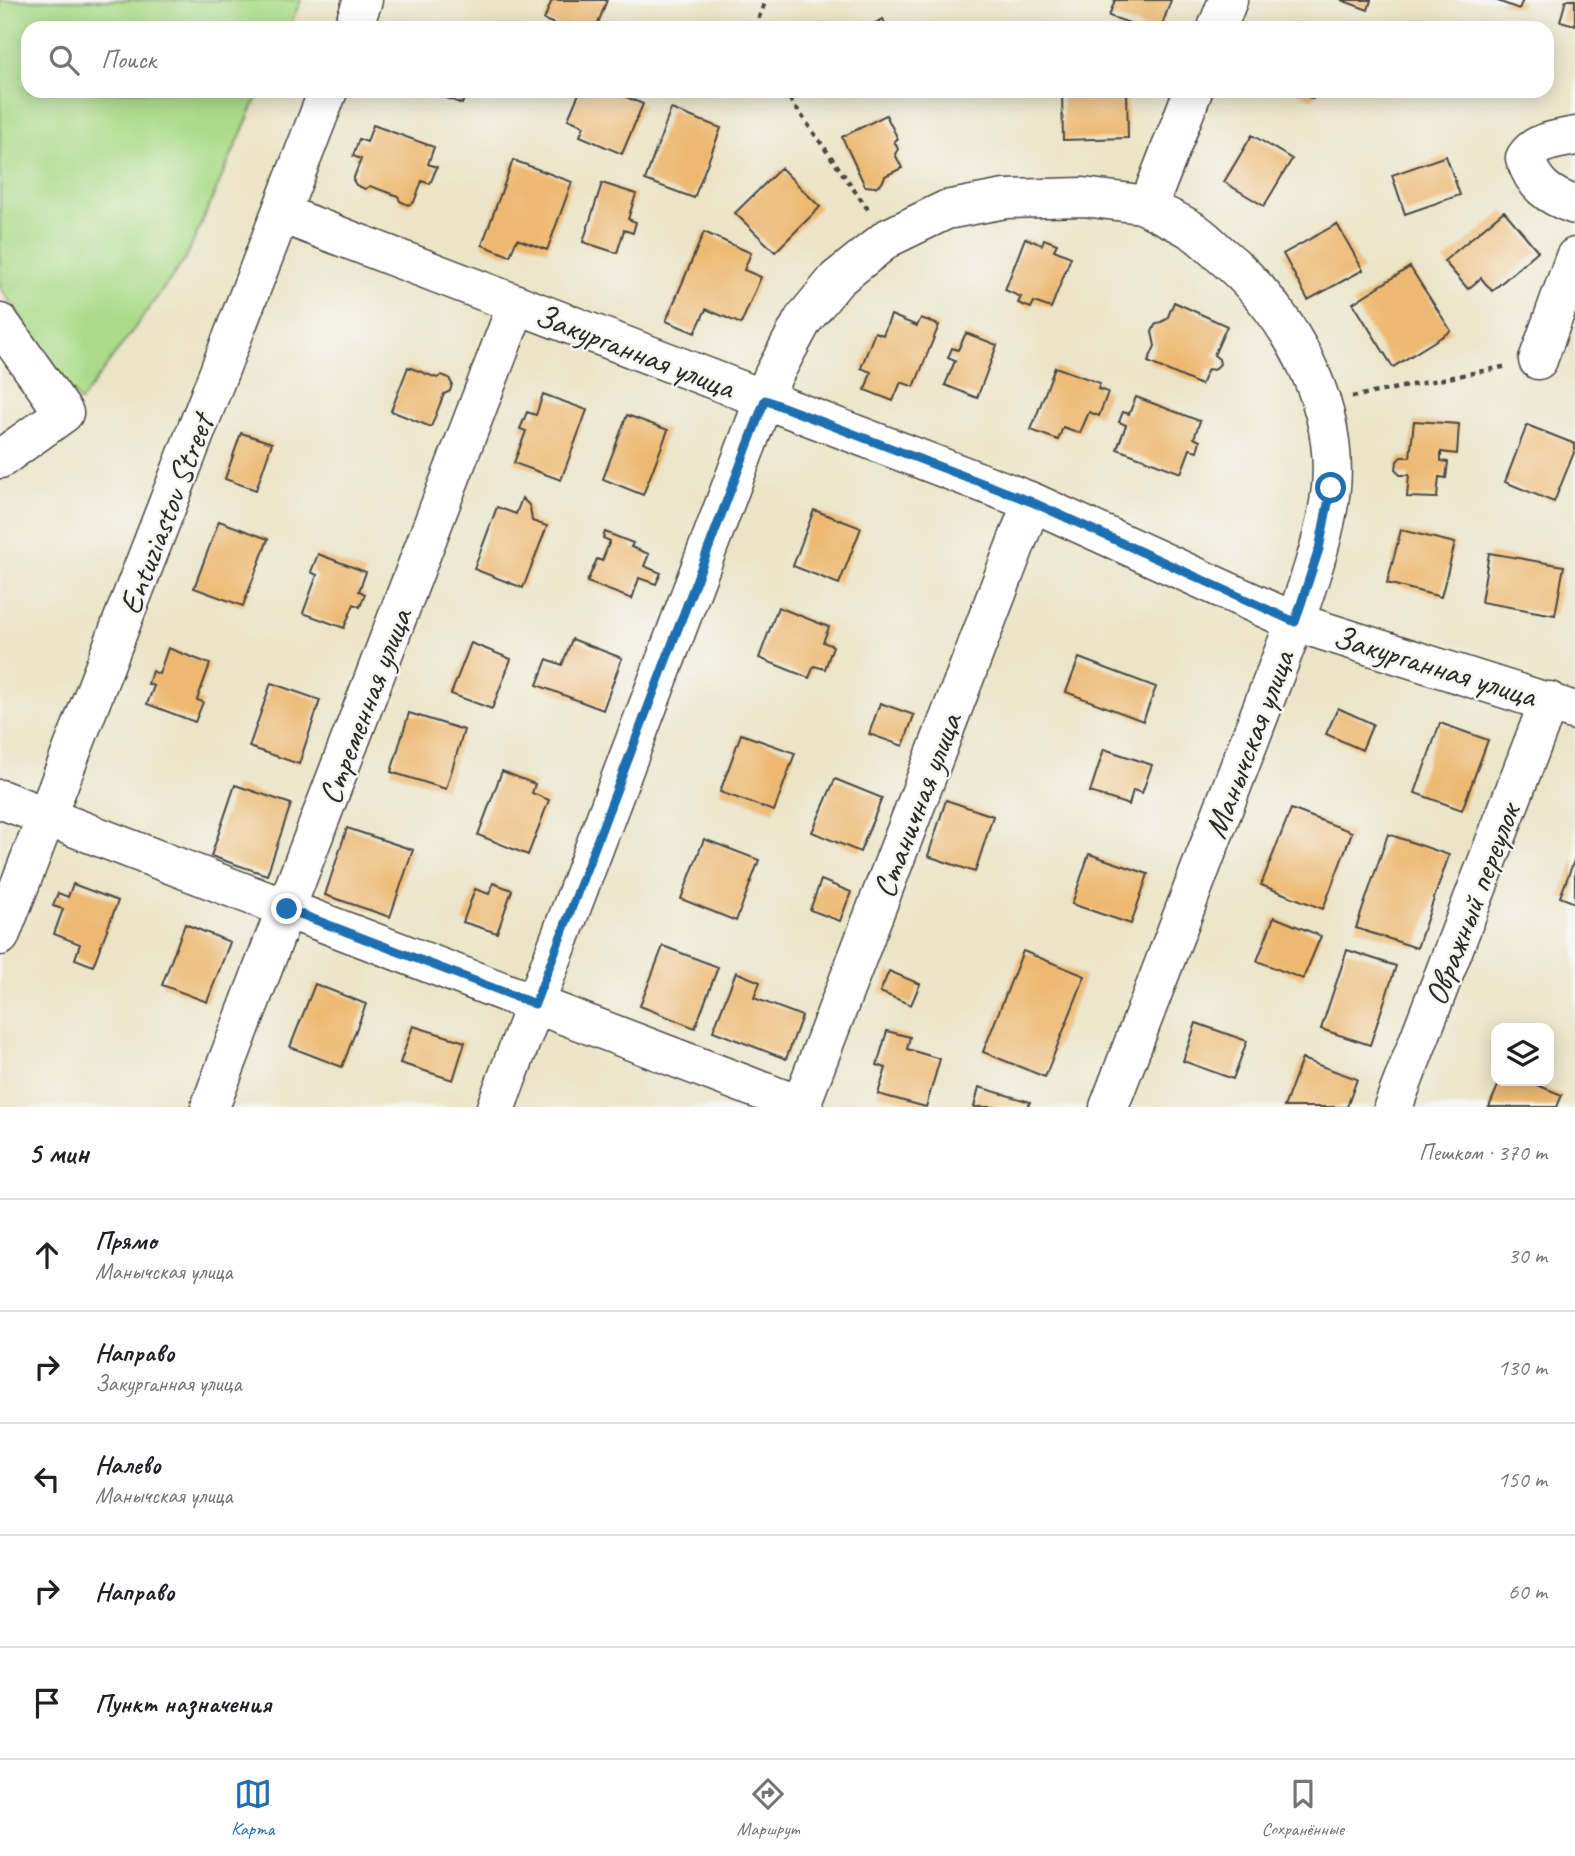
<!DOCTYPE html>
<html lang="ru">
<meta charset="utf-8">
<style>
:root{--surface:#fff;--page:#f2f2f2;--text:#202124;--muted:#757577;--line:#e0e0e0;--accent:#1f6fb2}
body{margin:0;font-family:Caveat,sans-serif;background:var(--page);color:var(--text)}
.controls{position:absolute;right:21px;bottom:21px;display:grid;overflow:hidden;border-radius:14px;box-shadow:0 4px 18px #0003}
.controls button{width:63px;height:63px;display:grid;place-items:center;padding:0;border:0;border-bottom:2px solid var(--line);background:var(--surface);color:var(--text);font:35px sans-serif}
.stop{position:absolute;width:21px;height:21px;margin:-16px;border:5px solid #1f6fb2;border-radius:50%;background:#fff}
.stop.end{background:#1f6fb2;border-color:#fff;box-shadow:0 2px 7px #0008}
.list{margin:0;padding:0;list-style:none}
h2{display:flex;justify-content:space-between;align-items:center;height:91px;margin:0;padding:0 28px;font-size:30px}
h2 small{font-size:23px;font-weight:400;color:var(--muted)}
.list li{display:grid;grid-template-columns:46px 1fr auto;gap:21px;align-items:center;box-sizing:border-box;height:112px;padding:0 28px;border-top:2px solid var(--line)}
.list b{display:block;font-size:26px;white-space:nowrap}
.list p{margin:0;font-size:23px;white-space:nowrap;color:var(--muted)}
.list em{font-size:23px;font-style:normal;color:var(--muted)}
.icon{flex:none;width:38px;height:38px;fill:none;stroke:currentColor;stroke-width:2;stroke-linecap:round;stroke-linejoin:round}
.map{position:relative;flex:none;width:1575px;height:1107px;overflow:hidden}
.search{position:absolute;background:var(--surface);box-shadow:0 4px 18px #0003;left:21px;right:21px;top:21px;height:77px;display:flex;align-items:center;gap:18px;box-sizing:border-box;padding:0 24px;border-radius:21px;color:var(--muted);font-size:26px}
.sheet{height:651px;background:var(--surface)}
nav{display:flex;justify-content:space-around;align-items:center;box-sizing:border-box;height:98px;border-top:2px solid var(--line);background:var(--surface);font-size:19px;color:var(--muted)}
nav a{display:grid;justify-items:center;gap:4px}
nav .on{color:var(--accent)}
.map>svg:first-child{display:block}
.green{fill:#abdb89;stroke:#6b835a;stroke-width:2}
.building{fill:#edb972}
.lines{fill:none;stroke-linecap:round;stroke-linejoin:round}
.minor-casing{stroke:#484742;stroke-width:41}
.path{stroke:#484742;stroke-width:4.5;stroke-dasharray:5 5;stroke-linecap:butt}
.minor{stroke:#fff;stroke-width:38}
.route{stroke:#1f6fb2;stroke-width:9}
.labels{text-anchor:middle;stroke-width:5;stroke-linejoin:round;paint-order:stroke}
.street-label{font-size:33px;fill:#2b2b2b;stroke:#f6f6f2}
</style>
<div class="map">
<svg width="1575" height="1107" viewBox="0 0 1575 1107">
<rect width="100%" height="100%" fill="#f6f6f2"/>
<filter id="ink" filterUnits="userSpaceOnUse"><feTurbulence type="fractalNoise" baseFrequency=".0143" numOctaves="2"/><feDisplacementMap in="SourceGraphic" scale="14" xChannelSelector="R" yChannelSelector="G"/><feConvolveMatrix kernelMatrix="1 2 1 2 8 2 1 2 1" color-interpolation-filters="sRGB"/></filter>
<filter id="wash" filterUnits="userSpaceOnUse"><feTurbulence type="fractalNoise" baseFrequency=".00686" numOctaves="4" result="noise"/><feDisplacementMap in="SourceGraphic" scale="28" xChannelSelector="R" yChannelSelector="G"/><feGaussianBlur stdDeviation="1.57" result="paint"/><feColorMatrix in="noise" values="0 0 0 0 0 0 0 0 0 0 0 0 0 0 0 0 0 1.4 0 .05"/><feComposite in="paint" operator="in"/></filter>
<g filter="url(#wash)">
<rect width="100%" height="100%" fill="#ebe4c7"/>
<path class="green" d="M0,0H301L289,28H28V91H260L186,258L80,402L0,287Z"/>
<g id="blocks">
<path class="building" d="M552,0H607L596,28H565L544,20Z
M1115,0H1171L1161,28H1144L1109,16Z
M1341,0H1371L1368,10Z
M1495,0H1523L1519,9Z
M1566,0H1575V25L1560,21Z
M883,19L887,28H866Z
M429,91H467L462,104Z
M580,91H612L643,104L622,154L580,136L584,126L568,119Z
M1062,91H1127L1128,138L1063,140Z
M1296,91H1317L1313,99Z
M671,109L721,128L694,198L645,180Z
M886,115L898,139L894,141L898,149L895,154L902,168L885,176L882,183L875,187L865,186L842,137Z
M373,125L434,147L428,164L437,167L430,184L422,181L414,202L408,205L400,201L398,196L370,186L365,189L356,185L353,180L361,159L353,156L359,139L367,142Z
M1252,135L1292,159L1264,206L1224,182Z
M1446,156L1460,195L1405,214L1392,175Z
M513,160L572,182L547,250L517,239L510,256L482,245Z
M781,168L820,207L775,252L735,213Z
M602,183L636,194L628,219L636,222L633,233L624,230L617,253L583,242Z
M1504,211L1538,251L1492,291L1481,278L1468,289L1444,261Z
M1337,224L1363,270L1308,300L1283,254Z
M704,232L751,253L744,270L761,277L741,324L706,309L695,333L666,321Z
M1025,238L1042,245L1044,239L1057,244L1054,250L1071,257L1051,308L1034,302L1031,308L1018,303L1021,297L1005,290Z
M1410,267L1451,331L1393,367L1353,303Z
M1174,302L1227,326L1214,355L1219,359L1220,364L1214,370L1208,369L1201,385L1148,362L1155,346L1152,332L1155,325L1167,319Z
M891,315L917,326L921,318L939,325L914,387L901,382L893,401L865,390L871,372L861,368L875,332L883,335Z
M966,333L997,345L977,398L945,385L955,361L948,358L952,348L958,350Z
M408,367L437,378L442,375L449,378L452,384L450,391L444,394L431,427L391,411Z
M1055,367L1100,383L1098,389L1108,392L1099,416L1089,412L1080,433L1063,427L1058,440L1031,430Z
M543,394L587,410L561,480L514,463L526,431L520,429L527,412L536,415Z
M1136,397L1200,421L1194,438L1200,441L1197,451L1190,449L1181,473L1117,449L1126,425L1119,422L1123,412L1129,414Z
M627,415L668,430L643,495L603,479Z
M1414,421L1459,424L1457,454L1441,452V461L1448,462L1446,478L1439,477L1437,498L1407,497L1409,475H1400L1396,470L1397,461L1401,457H1410Z
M1527,425L1575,444V450L1554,502L1505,482Z
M241,433L272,443L256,490L225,479Z
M522,498L530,506L532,521L547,526L523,588L474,569L497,507L516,514Z
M814,510L861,528L839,584L793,566Z
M219,521L268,539L243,606L194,588Z
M1401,530L1455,543L1441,597L1387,583Z
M605,532L633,543L631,547L649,554L644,566L661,573L656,584L639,578L632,599L587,582L597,559L602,561L610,541L603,538Z
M1489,553L1564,566L1555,615L1481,602Z
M318,554L366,572L359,591L365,594L360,607L354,604L344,628L303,613L317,575L311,572Z
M778,607L829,627L823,642L833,646L825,669L814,666L809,678L759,658Z
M572,639L622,658L603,710L537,685L547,659L562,665Z
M471,643L511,659L492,709L451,694Z
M168,648L210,664L197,700L203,702L195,722L147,704L154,686L148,684L152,671L159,674Z
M1079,658L1156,687L1143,721L1066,692Z
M271,683L320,700L299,764L249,747Z
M880,703L914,715L903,746L869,734Z
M1338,708L1373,724L1362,750L1326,734Z
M409,713L464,730L446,789L391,772Z
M1440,723L1488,740L1462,810L1415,793Z
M741,734L795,753L774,811L720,792Z
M1104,749L1152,765L1142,793L1133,790L1129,805L1090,792Z
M502,771L535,784L532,793L549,800L528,855L478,835Z
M835,779L882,798L860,852L812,832Z
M235,785L291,804L267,875L211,856Z
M946,800L993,816L975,872L928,856Z
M1291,809L1352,832L1323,909L1261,885Z
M347,828L413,850L390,917L325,895Z
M1388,834L1449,855L1417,948L1356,928Z
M704,839L759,860L736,921L681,899Z
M1089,854L1148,874L1131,924L1072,904Z
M1575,858V903L1560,897Z
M821,880L851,892L840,921L810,910Z
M493,883L512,890L497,933L463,922L475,889L489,894Z
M73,884L118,901L93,966L75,959L80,944L54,934L63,909L53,906L58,893L68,897Z
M1274,917L1321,936L1303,979L1257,961Z
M185,924L230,942L207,1002L162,985Z
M663,946L718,967L695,1028L640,1006Z
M1347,950L1396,966L1370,1045L1321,1029Z
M1023,951L1085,976L1045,1077L983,1052Z
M889,971L920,984L911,1005L880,992Z
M736,972L760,982L754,998L802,1016L786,1059L713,1031Z
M315,984L366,1004L342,1067L290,1047Z
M1196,1023L1247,1041L1233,1079L1183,1061Z
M413,1026L465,1042L453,1080L400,1063Z
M887,1031L910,1037L907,1049L940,1059L926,1107L878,1094L886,1068L877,1065Z
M1302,1059L1357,1079L1347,1107H1284Z
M1500,1081H1527L1562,1095L1557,1107H1489Z
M979,1087L1030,1102L1028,1107H974Z"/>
</g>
</g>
<g filter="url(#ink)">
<use href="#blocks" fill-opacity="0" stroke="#484742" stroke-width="2"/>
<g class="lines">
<g class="minor-casing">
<path id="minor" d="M353,28L363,0
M1217,28L1228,0
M1575,136C1557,140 1535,141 1525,158C1534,185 1548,196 1575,205
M1148,207L1193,91
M282,214L1032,502L1295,622L1575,711
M0,323L64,413L0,459
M1538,360L1575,257
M0,799L804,1107
M0,936L328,91
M210,1107L517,304
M496,1107L773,376L803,320L837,279L888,238L946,210L1005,199L1083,197L1141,204L1148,207C1162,215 1177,221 1190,229C1201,235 1210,245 1219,253C1286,308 1339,399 1331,488C1326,534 1310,578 1295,622L1109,1107
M800,1107L1032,502
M1393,1107L1549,701"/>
</g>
<path class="path" d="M758,28L757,22L766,0
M784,91L870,212
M1352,397L1508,366"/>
<use href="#minor" class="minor"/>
</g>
</g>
<g class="lines" filter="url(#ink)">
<path class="route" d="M287,909L535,1004L765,400L1032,502L1295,622L1319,549L1331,488"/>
</g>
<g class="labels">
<g class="street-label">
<text transform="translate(635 350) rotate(21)" y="12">Закурганная улица</text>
<text transform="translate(165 514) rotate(-69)" y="12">Entuziastov Street</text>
<text transform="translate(1435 665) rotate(17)" y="12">Закурганная улица</text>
<text transform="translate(364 706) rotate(-69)" y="12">Стременная улица</text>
<text transform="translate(1248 744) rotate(-69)" y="12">Манычская улица</text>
<text transform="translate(916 805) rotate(-69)" y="12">Станичная улица</text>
<text transform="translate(1471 904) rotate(-69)" y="12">Овражный переулок</text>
</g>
</g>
</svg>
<div class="controls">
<button><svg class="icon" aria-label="layers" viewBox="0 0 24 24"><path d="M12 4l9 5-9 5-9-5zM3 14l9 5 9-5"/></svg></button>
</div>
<div class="stop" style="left:1331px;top:488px"></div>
<div class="stop end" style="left:287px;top:909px"></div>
<div class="search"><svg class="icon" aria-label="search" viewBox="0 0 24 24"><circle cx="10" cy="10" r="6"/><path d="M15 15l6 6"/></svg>Поиск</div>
</div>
<section class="sheet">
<h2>5 мин<small>Пешком · 370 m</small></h2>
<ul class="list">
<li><svg class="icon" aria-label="ahead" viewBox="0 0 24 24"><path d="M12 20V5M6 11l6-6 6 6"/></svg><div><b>Прямо</b><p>Манычская улица</p></div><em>30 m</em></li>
<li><svg class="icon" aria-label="right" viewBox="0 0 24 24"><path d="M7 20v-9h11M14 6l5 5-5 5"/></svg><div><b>Направо</b><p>Закурганная улица</p></div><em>130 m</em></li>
<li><svg class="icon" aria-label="left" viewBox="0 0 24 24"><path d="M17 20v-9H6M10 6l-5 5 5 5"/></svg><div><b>Налево</b><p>Манычская улица</p></div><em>150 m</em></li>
<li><svg class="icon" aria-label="right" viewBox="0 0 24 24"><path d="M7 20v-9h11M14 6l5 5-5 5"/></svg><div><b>Направо</b></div><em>60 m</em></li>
<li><svg class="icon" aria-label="arrive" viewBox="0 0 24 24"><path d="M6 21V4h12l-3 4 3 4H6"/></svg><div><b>Пункт назначения</b></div></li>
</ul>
</section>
<nav>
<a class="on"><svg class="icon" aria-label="map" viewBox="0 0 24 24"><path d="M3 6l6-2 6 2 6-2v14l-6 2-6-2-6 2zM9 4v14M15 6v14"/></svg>Карта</a>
<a><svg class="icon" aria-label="directions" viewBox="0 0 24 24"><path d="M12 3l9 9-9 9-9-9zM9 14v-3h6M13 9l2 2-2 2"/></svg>Маршрут</a>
<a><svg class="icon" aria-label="saved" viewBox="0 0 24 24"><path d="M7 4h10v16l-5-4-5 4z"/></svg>Сохранённые</a>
</nav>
